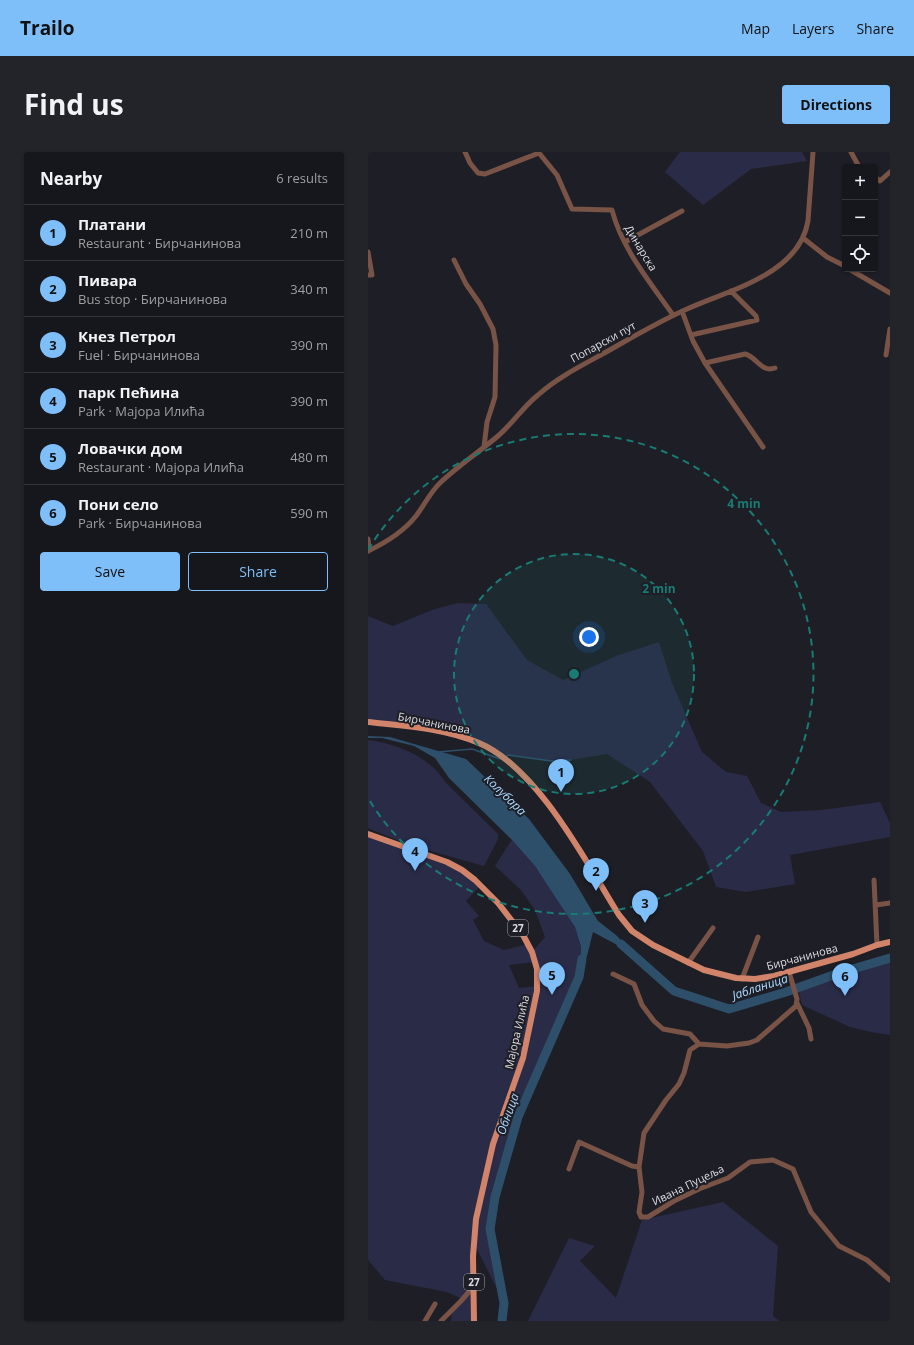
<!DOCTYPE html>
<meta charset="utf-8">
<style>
:root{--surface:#16171c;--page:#232429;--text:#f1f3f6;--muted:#9e9fa3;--line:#35363b;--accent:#7ebef9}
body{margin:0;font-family:"Open Sans",sans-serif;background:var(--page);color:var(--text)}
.controls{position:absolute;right:12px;top:12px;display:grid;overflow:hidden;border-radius:4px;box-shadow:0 1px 3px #0004}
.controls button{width:36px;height:36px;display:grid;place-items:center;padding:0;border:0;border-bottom:1px solid var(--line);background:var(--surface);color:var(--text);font:20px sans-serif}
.you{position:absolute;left:221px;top:485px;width:14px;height:14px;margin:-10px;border:3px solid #fff;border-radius:50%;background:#1a73e8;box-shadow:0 0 0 6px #1a73e833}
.badge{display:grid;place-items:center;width:26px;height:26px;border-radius:50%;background:var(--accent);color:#111;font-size:13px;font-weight:700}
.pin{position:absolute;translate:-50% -33px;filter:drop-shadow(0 1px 2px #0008)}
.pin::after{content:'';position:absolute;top:21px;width:14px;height:12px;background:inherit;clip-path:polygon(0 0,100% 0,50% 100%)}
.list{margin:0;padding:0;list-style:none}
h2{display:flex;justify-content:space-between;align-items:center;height:52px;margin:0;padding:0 16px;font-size:17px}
h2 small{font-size:13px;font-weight:400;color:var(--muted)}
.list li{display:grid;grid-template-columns:26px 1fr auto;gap:12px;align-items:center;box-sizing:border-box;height:56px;padding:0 16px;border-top:1px solid var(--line)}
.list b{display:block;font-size:15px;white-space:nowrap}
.list p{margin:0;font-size:13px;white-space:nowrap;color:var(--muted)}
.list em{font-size:13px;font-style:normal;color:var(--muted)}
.actions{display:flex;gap:8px;padding:12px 16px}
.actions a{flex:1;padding:9px 0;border:1px solid var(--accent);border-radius:4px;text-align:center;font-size:14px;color:var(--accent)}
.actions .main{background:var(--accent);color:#111}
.icon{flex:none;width:22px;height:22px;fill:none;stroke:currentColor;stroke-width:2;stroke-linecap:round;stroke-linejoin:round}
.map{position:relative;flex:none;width:522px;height:1169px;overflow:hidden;border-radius:4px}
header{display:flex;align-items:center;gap:24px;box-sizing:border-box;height:56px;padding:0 20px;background:var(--accent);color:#111}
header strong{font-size:19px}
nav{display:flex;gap:22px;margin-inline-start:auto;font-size:14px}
.intro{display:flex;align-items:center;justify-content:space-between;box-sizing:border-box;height:96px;padding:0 24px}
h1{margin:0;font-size:28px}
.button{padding:10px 18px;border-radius:4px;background:var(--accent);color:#111;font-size:14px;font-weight:700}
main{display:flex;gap:24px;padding:0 24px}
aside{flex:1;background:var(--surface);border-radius:4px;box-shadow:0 1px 3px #0004}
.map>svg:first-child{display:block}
.green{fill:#2a2b47;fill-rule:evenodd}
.water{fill:#2d4f6a}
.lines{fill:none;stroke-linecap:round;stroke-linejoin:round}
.stream{stroke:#2d4f6a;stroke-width:1.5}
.river{stroke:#2d4f6a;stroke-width:9}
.minor{stroke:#785346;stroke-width:5}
.major{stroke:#d1846a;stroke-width:6}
.ring{fill:none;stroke:#197b74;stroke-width:2;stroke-dasharray:7 5}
.labels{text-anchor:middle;stroke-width:4;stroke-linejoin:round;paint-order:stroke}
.shield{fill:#1e1f26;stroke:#a4a4aa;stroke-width:1}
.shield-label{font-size:10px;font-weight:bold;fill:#dddde2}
.street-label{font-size:11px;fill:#dddde2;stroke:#1e1f26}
.water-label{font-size:12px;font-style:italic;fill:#aad8ff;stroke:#1e1f26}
.centre{fill:#197b74;stroke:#1e1f26;stroke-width:2}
.ring-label{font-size:12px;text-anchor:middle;font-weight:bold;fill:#197b74;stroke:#1e1f26;stroke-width:4;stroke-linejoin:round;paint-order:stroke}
</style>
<header>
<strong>Trailo</strong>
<nav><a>Map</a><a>Layers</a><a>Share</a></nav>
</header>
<div class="intro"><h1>Find us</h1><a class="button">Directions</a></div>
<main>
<aside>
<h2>Nearby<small>6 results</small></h2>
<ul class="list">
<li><span class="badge">1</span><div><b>Платани</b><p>Restaurant · Бирчанинова</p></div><em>210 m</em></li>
<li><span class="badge">2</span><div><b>Пивара</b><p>Bus stop · Бирчанинова</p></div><em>340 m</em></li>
<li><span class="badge">3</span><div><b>Кнез Петрол</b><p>Fuel · Бирчанинова</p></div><em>390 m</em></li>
<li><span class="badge">4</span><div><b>парк Пећина</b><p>Park · Мајора Илића</p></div><em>390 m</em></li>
<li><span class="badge">5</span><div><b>Ловачки дом</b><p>Restaurant · Мајора Илића</p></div><em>480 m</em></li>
<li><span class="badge">6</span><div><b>Пони село</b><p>Park · Бирчанинова</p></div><em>590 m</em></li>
</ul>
<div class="actions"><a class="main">Save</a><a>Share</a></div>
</aside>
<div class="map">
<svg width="522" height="1169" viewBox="0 0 522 1169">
<rect width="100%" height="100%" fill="#1e1f26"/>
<path class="green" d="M312,0H434L439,9L383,17L335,53L297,20Z
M89,451L118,452L159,508L195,528L248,504L291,490L304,531L334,600L358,620L379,624L393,651L413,660L454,658L512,650L522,671V685L422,703L427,732L378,740L348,735L335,699L282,630L239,602L203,608L183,609L140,603L137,607L99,586L0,570V464L25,474L64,458Z
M0,588C29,592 61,604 77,630L130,682V687L116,714L41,693L0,676Z
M0,682L90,715L113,733L98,749L111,764L105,768L116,789L136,798L160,792L164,800L177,785L167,758L153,738L127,714L139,695L144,688L167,714L193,751L207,775L213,795L212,823L150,965L127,1045L122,1077L136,1151L106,1091V1169H83L84,1159L92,1146L79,1140L17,1128L0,1108ZM167,810L169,834L151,836L141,813Z
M522,806V883L503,880L482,875L434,853L430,836L471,821Z
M355,1050L410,1094L405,1164L412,1169H160L201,1086L227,1094L212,1109L248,1146L274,1068Z"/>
<path class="water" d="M0,584L22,585L98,607L161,667L202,722L230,769L248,783L266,802L225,780L219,804L212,823L213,795L207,775L167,714L144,688L81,626L67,606L46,594L14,586H0Z"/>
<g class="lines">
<path class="stream" d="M70,600L104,597L132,607
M138,605L140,603L183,609L203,608"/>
<path class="river" d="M253,792L306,839L361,857L418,840L471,821L522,806
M134,1169L136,1151L122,1077L127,1045L150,965L211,825L214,807"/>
<path class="minor" d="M97,0L102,11L110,21L117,22L171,1L189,23L204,57L244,58C254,97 282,130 305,163
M483,0L490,13L493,15
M507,25L512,29L522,20
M435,86L459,105L477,114
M257,90L314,59
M0,100L4,123H0
M86,108L98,132L112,152L125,177L128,193L127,245L119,270L116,295
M481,117L522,141
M314,159L325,189L337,211L395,295
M323,183L389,168L388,164L363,139
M518,203L522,177
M337,211L377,202C389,205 393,221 407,216
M0,387L1,399
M0,399C17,391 36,379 48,364C57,352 63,339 73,330C91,313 111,300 130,284C144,272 155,255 170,243C192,223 221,210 247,195C270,182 294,168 319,157C360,138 431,123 440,69L445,0
M506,728L509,793
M508,753L522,751
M320,811L345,776
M421,820L429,847L428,854L389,888L381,891L359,894L331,892L322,898L316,921L311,932L298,948L276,981L271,1015L274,1040L271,1060L273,1065H280L306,1049L331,1037L360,1026L382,1010L405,1008L425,1017L443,1060L471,1094L499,1108L522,1128
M245,822L266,832L274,853L286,869L295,877L322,882L331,892
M374,827L390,785
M429,851L441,876L443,887
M201,1017L211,990L264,1014L271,1015
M57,1169L67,1152
M73,1169L93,1149L106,1134"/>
<path class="major" d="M0,570C36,574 76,576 111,591C170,616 218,710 251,763L264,779L285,793L336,818L368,826L387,827L406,824L485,802L509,793L522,790
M0,682L79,710L94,718L107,728L130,751L155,783L164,800L169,817V839L155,906L125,992L108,1067L105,1104L106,1169"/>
</g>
<circle cx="206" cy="522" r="120" fill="#197b74" fill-opacity=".12"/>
<g class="ring">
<circle cx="206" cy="522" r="120"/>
<path d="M0 398A240 240 0 1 1 0 646"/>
</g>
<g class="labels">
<g class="shield">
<rect x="140" y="768" width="20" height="16" rx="3"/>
<rect x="96" y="1122" width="20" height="16" rx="3"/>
</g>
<g class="shield-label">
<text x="150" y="780">27</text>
<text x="106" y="1134">27</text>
</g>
<g class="street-label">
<text transform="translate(273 96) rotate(59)" y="4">Динарска</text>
<text transform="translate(235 190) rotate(-29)" y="4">Попарски пут</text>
<text transform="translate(66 571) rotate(11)" y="4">Бирчанинова</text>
<text transform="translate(434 805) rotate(-15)" y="4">Бирчанинова</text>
<text transform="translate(149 880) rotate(-77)" y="4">Мајора Илића</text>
<text transform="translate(320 1033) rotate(-26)" y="4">Ивана Пуцеља</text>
</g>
<g class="water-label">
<text transform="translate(137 643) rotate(44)" y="4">Колубара</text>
<text transform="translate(392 835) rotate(-18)" y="4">Јабланица</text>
<text transform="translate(140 962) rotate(-70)" y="4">Обница</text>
</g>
</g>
<circle cx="206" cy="522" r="6" class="centre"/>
<g class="ring-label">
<text x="376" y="356">4 min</text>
<text x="291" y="441">2 min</text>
</g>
</svg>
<div class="controls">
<button>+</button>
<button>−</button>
<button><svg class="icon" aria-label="locate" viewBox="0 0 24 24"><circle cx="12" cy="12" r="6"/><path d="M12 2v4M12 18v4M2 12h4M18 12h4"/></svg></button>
</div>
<div class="you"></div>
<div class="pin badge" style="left:193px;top:640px">1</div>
<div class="pin badge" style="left:228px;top:739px">2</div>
<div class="pin badge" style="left:277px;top:771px">3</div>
<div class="pin badge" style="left:47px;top:719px">4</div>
<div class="pin badge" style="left:184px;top:843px">5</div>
<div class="pin badge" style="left:477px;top:844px">6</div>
</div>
</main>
